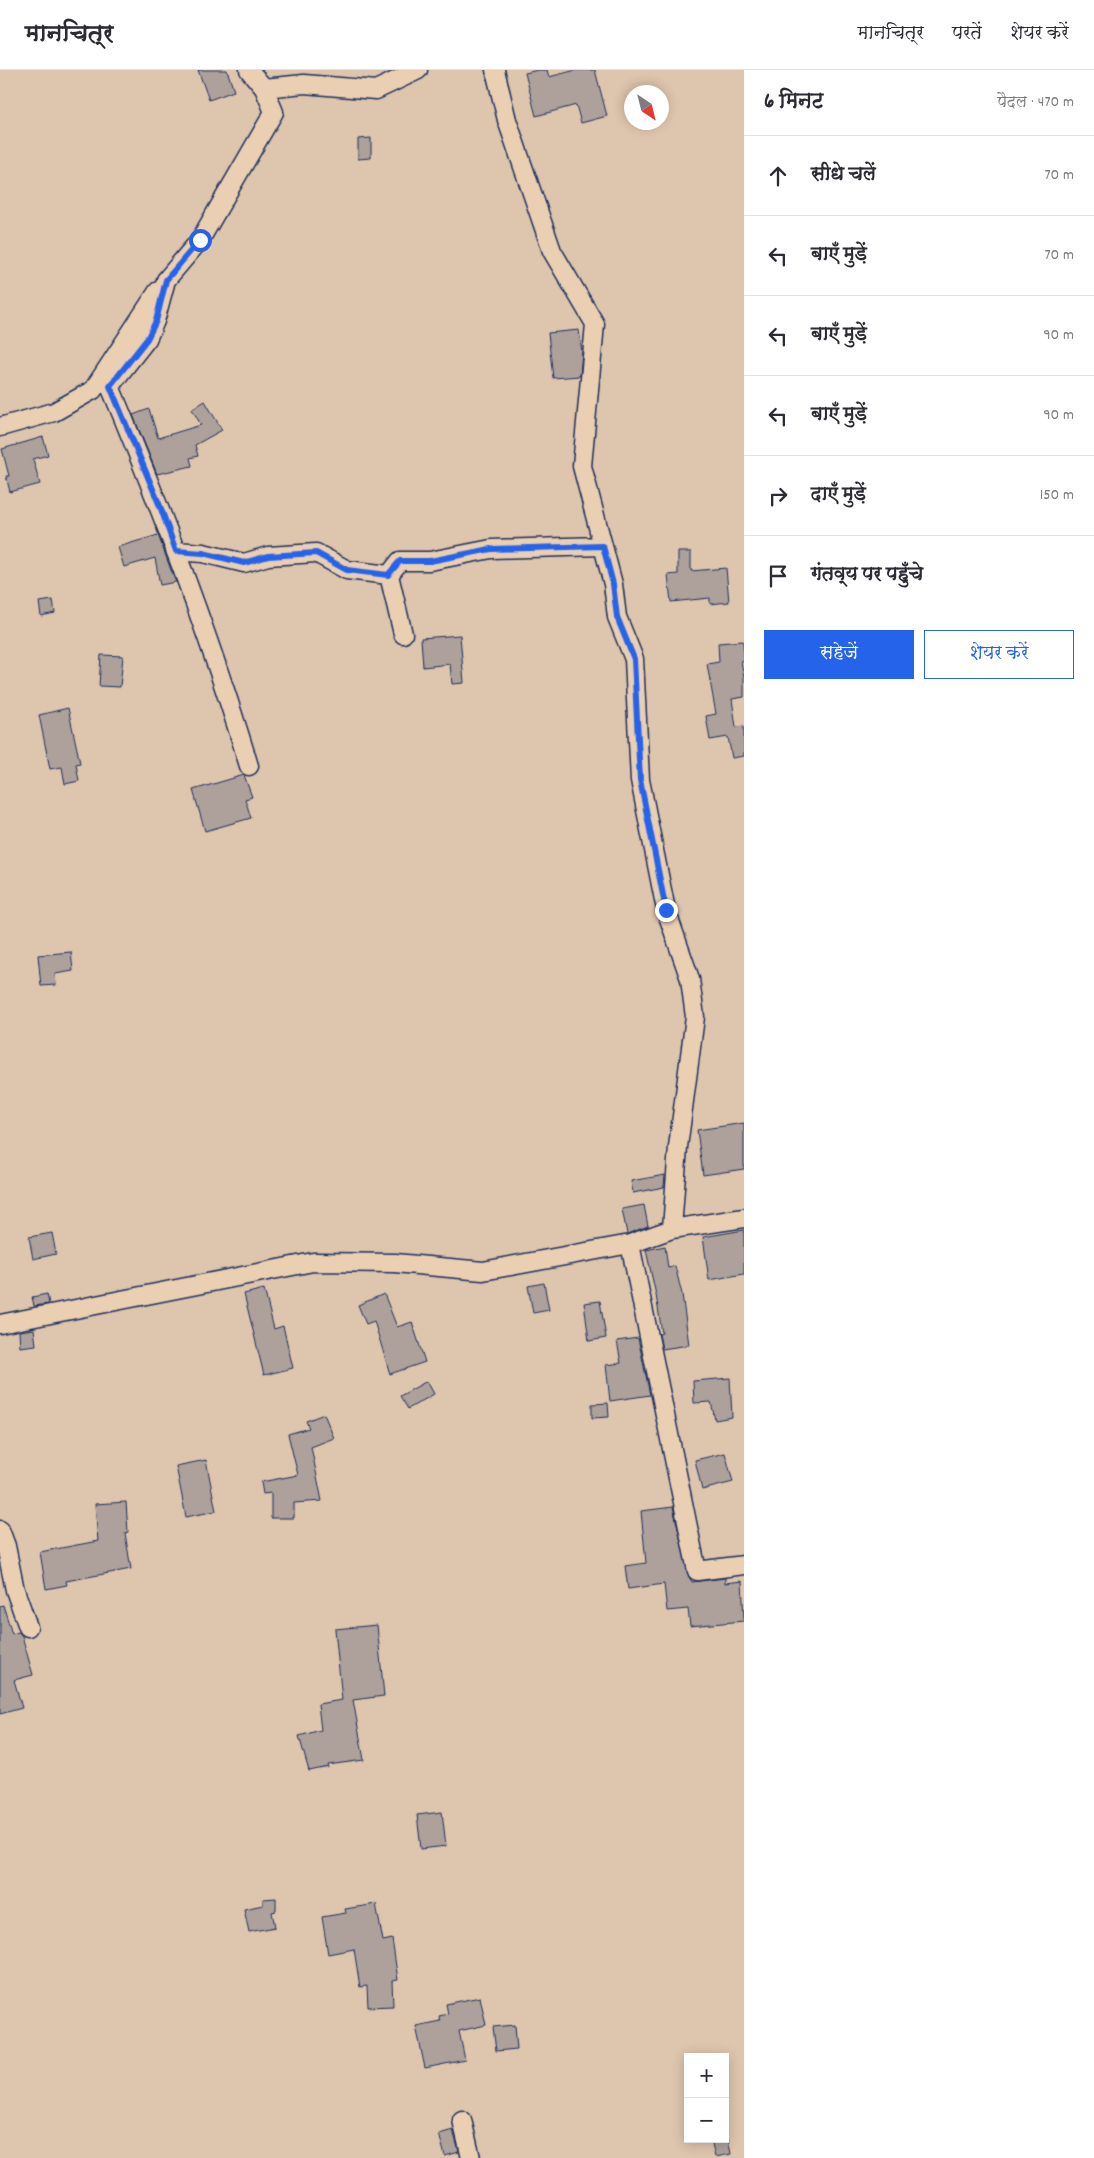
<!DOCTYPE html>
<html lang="hi">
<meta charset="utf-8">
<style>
:root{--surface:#fff;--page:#f7f7f7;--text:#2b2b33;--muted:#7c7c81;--line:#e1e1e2;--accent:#2563eb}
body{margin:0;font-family:Dekko,"Playpen Sans Deva",sans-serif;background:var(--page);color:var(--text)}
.controls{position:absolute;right:15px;bottom:15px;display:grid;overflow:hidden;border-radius:0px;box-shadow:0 2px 12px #0003}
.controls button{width:45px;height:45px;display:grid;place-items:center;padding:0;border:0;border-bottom:1px solid var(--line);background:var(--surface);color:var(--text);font:25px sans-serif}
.compass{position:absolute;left:624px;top:15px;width:45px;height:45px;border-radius:50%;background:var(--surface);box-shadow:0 2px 12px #0003;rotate:145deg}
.stop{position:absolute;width:15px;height:15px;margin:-11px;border:4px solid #2563eb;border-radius:50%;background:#fff}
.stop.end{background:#2563eb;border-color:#fff;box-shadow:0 1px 5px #0008}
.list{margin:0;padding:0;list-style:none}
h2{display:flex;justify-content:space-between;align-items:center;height:65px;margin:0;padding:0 20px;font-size:21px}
h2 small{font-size:16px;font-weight:400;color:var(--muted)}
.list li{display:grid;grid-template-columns:32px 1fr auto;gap:15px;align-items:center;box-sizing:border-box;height:80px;padding:0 20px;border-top:1px solid var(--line)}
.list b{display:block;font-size:19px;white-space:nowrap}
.list em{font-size:16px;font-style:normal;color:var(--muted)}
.actions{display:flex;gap:10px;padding:15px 20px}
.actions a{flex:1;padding:11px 0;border:1px solid var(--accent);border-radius:0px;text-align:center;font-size:18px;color:var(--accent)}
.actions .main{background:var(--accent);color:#fff}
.icon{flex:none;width:28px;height:28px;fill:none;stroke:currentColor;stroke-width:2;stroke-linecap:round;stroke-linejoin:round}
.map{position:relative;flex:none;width:744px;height:2088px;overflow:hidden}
header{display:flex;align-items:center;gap:30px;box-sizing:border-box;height:70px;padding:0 25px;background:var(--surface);border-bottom:1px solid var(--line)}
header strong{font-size:24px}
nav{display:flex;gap:28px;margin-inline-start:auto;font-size:18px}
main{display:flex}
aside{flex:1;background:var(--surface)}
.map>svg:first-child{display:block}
.building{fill:#aea09a;stroke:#1b2f5e}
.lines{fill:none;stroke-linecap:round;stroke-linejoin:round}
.minor-casing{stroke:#1b2f5e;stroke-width:21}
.minor{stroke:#ebcfb2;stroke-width:18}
.route{stroke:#2563eb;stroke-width:6}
</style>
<header>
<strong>मानचित्र</strong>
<nav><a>मानचित्र</a><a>परतें</a><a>शेयर करें</a></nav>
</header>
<main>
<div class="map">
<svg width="744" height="2088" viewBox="0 0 744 2088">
<rect width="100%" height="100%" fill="#dec5ad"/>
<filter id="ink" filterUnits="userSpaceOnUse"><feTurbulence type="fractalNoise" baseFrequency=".02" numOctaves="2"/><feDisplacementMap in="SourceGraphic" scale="10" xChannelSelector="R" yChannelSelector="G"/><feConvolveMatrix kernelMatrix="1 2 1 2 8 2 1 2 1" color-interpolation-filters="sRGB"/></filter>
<g filter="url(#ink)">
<path class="building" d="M198,0H227L234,21L209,30Z
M538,0H547L549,7L576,0H595L607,46L581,53L576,35L536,46L525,3Z
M371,68V88L358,89V69Z
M579,260L582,282L580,306L553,308L548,263Z
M205,331L222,360L195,375L198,386L190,388L192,396L157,404L133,345L149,339L158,368L201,355L192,339Z
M43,367L48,385L33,389L40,414L10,422L6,406H9L2,379Z
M158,465L174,508L176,512L160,515L155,488L124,497L118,477Z
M678,482H691V501L726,498L729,532L710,534V528L671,532L668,505L678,504Z
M53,530L55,543L41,546L39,532Z
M460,565L464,613L452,614L450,594L423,597L421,568Z
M743,571L744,591H741L744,607V627L732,629L736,657L744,656V686L732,688L728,667L710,670L706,646L716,644L707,594L719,592L718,573Z
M101,585L123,586L120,617L99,616Z
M68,638L80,693L76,694L79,711L65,714L62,697L50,699L39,645Z
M244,705L252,727L245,729L251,748L205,761L193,720Z
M71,882L73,901L55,904L56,915L41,916L38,885Z
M744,1053V1099L703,1105L697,1060Z
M665,1105L664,1117L633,1123L631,1111Z
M644,1135L648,1156L627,1164L622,1139Z
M744,1160V1204L709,1210L703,1167Z
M52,1163L56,1184L33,1189L29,1167Z
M665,1176L668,1198L675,1196L682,1224L689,1275L662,1279L659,1264L662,1263L656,1225L646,1180Z
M544,1213L549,1240L533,1243L528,1216Z
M264,1219L274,1259L283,1256L293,1298L264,1305L244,1224Z
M47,1224L49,1234L34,1236L32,1227Z
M384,1224L397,1257L412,1252L425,1292L390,1304L374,1251L366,1254L358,1235Z
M600,1231L606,1268L589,1271L584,1233Z
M34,1259L36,1275L20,1277L19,1261Z
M638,1268L650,1325L610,1331L606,1295L621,1293L617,1271Z
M730,1308L732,1347L715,1350L711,1332L694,1333L693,1311Z
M427,1311L434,1324L408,1339L400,1326Z
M608,1333L609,1347L592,1348V1334Z
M324,1344L334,1368L311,1377L322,1431L294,1433V1448H271V1423L263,1424L261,1412L298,1405L288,1364L309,1358L306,1351Z
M725,1383L733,1412L702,1420L695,1390Z
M206,1390L216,1441L186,1447L176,1396Z
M126,1432L128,1462L125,1463L131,1499L66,1511L67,1515L46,1519L40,1482L98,1471L95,1434Z
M673,1437L689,1507L692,1512L725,1508V1513L742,1511L744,1551L690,1556L688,1539L667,1541L664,1514L628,1519L625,1496L646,1493L641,1441Z
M3,1535L12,1564L19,1562L22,1566L33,1605L14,1610L22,1638L0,1644V1536Z
M377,1555L384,1626L353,1630L364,1690L328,1695L329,1697L309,1701L299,1666L321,1660L318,1634L342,1630L335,1559Z
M442,1742L446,1776L421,1779L417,1745Z
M276,1828V1841L272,1842L275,1857L249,1862L244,1839L263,1835V1829Z
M376,1834L383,1871L392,1869L398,1910L392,1911L393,1936L368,1937L367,1916L360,1917L354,1879L328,1884L322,1847L346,1843L345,1839Z
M480,1927L486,1955L459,1961L465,1990L425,1998L416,1956L440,1951L439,1946L448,1944L446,1934Z
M515,1955L517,1979L496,1981L493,1957Z
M453,2060L459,2082L445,2086L439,2064Z
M711,2069H728L731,2084L715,2087Z"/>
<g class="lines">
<g class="minor-casing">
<path id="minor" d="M249,0L264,18L304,14L376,20L418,0
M495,0L507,50L552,181L595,254L582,396L613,514L617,547L634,589L640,710L666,840L690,909L695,947L678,1077L672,1159
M0,357L54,342L93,320L158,221
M176,481L203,483L244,493L268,486L316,483L347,500L389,505L400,491H430L491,479L603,476
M389,505L403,564
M249,696C210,566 162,441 110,316L147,269L155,251L166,210L200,170L274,42L264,18
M630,1174L697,1501L744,1495
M0,1254L313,1192L395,1193L483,1201L630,1174L672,1159L744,1148
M0,1460L6,1476L15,1520L28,1557
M462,2050L471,2088"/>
</g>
<use href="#minor" class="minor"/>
</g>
</g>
<g class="lines" filter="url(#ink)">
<path class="route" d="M200,170L166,210L156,251L147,269L110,316L160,436L176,481L203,483L244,493L268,486L316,483L347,500L388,505L400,491H430L491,479L603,476L613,514L617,547L634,589L640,710L666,840"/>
</g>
</svg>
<div class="controls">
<button>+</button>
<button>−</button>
</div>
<svg class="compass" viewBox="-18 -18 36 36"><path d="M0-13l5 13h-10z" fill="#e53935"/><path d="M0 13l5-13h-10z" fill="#7c7c81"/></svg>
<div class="stop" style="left:200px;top:170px"></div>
<div class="stop end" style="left:666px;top:840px"></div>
</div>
<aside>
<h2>6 मिनट<small>पैदल · 470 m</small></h2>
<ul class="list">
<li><svg class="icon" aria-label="ahead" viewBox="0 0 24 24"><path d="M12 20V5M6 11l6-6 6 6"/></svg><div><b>सीधे चलें</b></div><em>70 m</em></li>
<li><svg class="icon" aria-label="left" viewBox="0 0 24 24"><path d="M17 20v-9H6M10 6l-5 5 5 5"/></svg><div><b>बाएँ मुड़ें</b></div><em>70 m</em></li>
<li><svg class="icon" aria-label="left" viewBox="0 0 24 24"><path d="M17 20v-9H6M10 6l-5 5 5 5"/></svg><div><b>बाएँ मुड़ें</b></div><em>90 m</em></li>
<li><svg class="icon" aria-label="left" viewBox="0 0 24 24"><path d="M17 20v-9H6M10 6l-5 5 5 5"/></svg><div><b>बाएँ मुड़ें</b></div><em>90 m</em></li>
<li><svg class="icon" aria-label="right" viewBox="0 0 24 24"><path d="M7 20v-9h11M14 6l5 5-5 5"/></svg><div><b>दाएँ मुड़ें</b></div><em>150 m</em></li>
<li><svg class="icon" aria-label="arrive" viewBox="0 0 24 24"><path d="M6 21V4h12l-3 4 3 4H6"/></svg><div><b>गंतव्य पर पहुँचे</b></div></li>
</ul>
<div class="actions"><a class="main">सहेजें</a><a>शेयर करें</a></div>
</aside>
</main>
